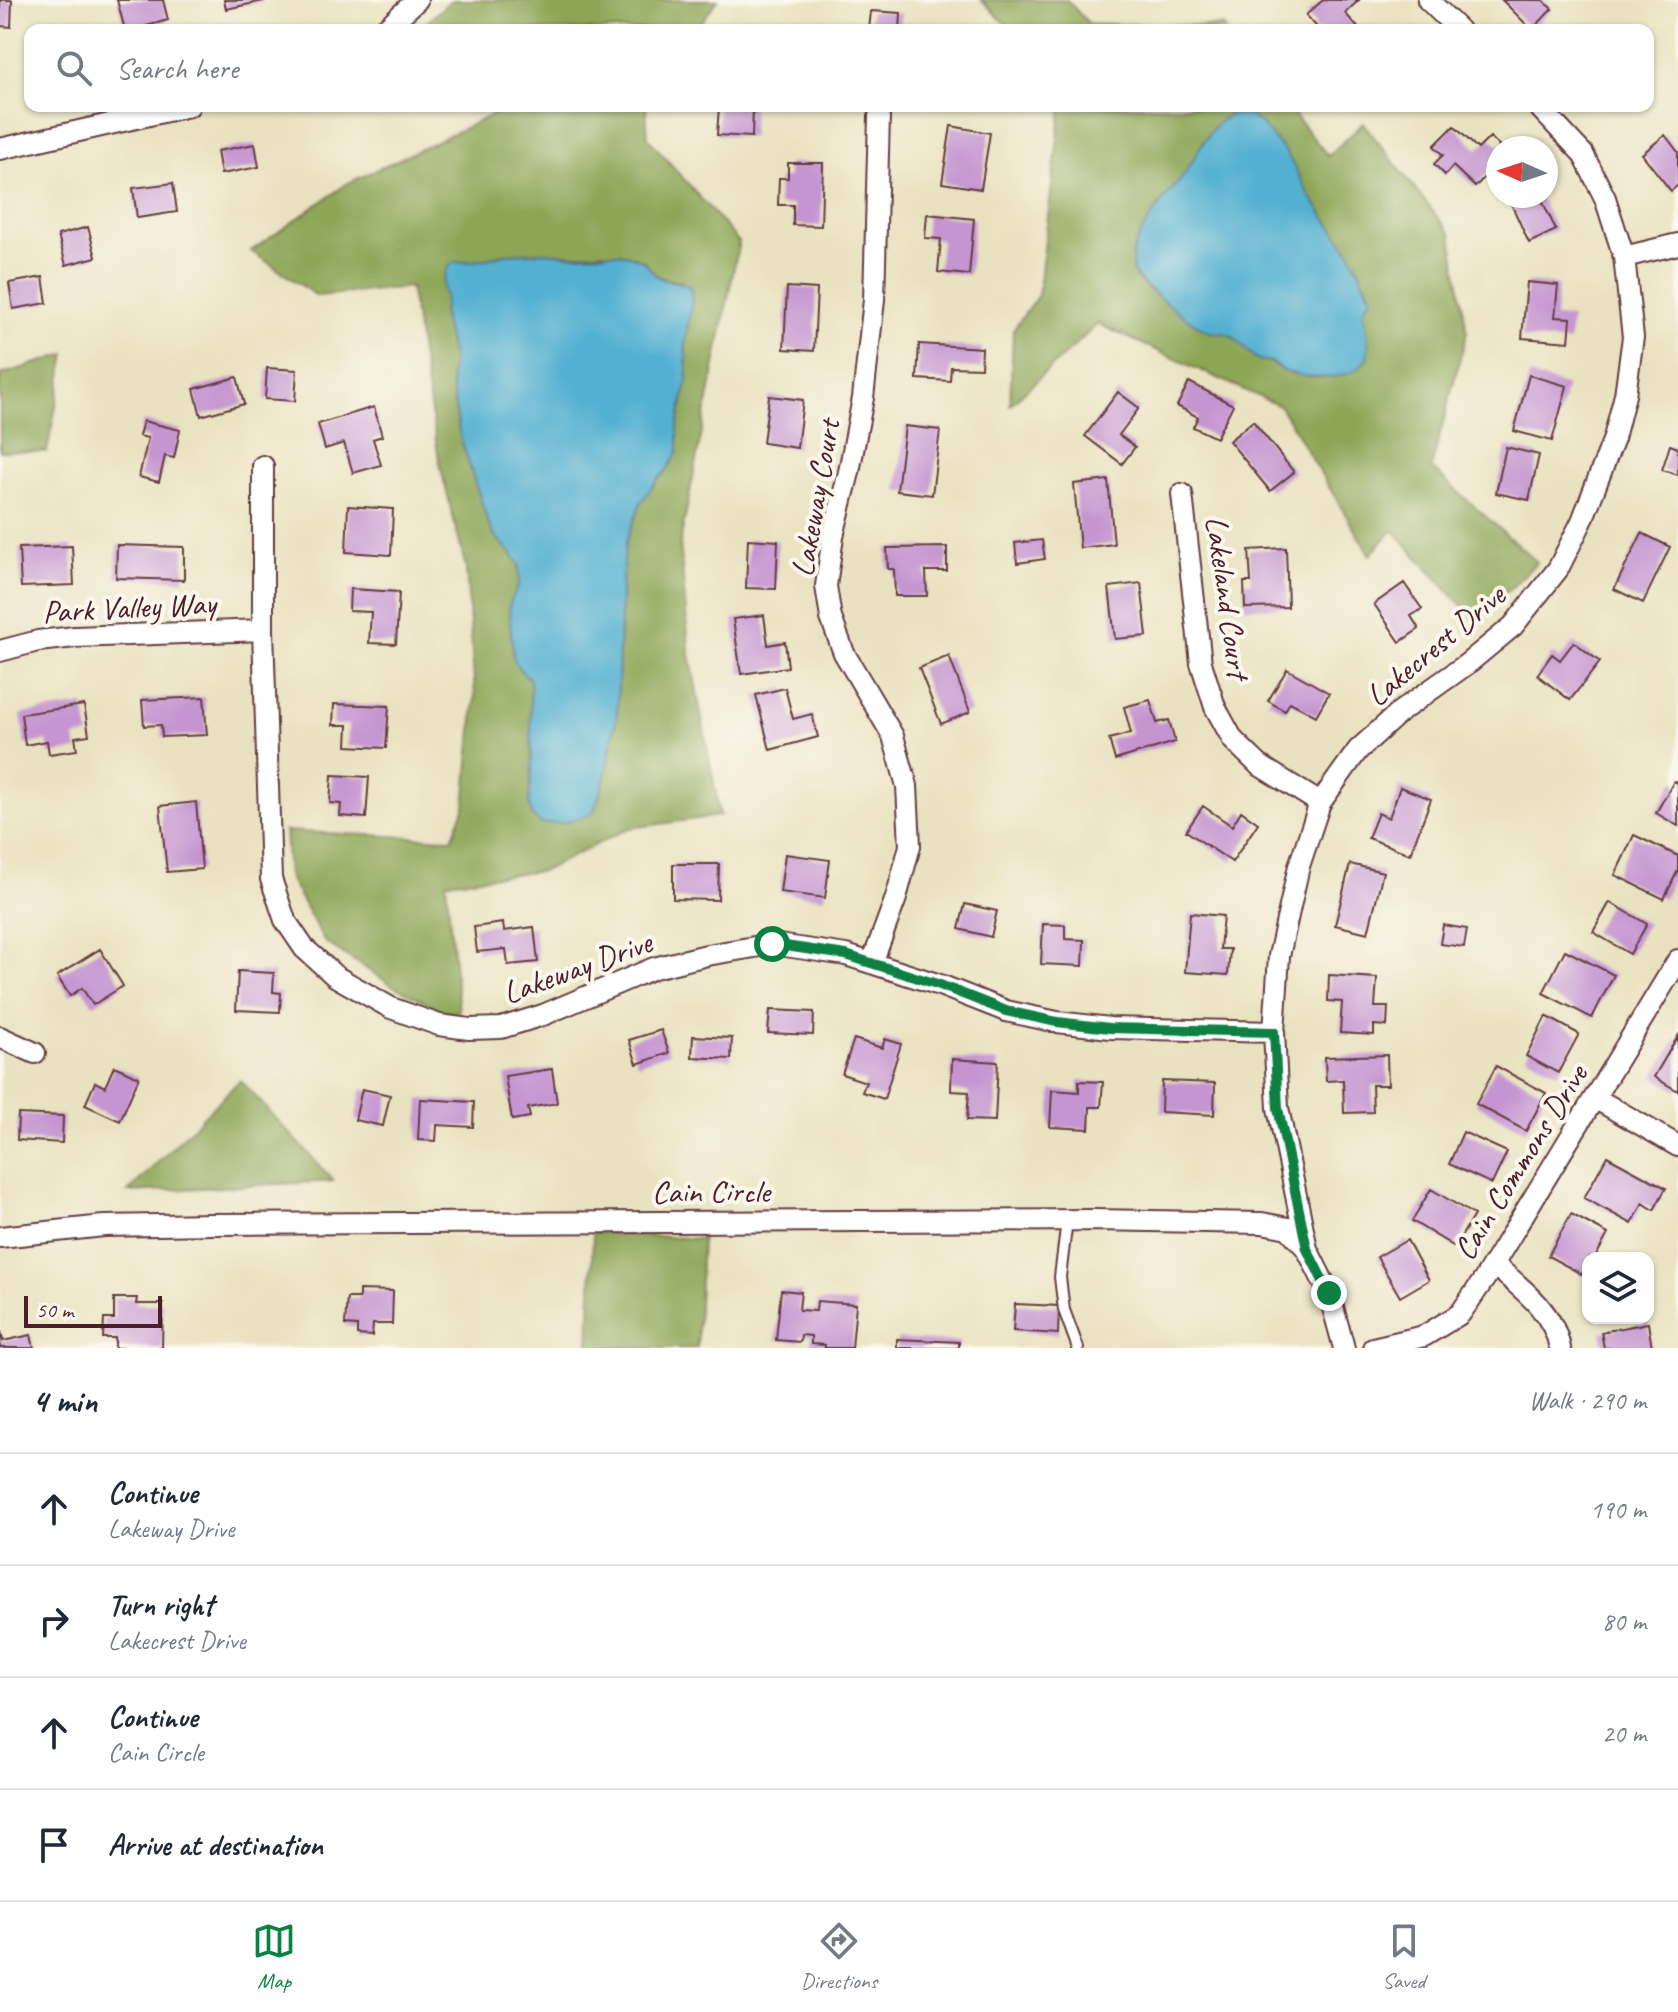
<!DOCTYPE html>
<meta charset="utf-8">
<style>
:root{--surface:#fff;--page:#f6f6f7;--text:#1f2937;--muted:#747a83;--line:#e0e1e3;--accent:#0b8043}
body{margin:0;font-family:Caveat,sans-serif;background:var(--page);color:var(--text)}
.controls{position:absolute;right:24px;bottom:24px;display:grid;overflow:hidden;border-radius:16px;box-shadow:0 2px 6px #0004}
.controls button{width:72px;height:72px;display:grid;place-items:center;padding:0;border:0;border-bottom:2px solid var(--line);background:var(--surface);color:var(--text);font:40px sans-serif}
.compass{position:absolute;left:1486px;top:136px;width:72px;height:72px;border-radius:50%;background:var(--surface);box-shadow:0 2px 6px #0004;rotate:273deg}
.scale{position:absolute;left:24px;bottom:20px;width:138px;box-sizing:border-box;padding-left:8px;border:4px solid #4a1f2b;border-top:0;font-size:22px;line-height:28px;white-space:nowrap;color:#4a1f2b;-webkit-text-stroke:6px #fbf7ec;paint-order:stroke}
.stop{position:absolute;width:24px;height:24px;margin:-18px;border:6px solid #0b8043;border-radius:50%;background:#fff}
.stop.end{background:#0b8043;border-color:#fff;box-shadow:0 2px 8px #0008}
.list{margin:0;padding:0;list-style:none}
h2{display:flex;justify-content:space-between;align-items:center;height:104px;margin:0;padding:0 32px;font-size:34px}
h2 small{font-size:26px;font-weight:400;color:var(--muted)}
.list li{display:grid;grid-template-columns:52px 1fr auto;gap:24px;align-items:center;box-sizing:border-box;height:112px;padding:0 32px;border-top:2px solid var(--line)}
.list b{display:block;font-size:30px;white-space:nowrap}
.list p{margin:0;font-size:26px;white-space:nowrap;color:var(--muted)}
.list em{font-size:26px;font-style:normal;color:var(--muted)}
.icon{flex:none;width:44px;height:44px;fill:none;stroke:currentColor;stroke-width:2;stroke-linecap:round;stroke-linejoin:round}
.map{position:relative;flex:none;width:1678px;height:1348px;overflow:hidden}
.search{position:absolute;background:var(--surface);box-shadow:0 2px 6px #0004;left:24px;right:24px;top:24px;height:88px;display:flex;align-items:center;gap:20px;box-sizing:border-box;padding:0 28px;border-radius:16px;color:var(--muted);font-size:30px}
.sheet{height:552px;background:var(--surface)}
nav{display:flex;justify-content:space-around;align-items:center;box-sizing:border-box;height:112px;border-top:2px solid var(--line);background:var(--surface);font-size:22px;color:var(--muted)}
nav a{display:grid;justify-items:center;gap:4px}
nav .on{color:var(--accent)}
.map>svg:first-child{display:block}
.forest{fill:#8ca657;stroke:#6b6241;stroke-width:2;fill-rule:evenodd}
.water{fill:#52b0d1;stroke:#4e687e;stroke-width:2}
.building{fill:#c595d1}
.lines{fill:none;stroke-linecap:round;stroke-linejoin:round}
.service-casing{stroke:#623c41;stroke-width:14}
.minor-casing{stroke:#623c41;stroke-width:24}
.service{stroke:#fff;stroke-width:10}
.minor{stroke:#fff;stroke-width:20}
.route{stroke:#0b8043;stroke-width:10}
.labels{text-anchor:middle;stroke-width:8;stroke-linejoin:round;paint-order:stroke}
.street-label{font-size:32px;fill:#4a1f2b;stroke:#fbf7ec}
</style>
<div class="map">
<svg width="1678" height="1348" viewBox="0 0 1678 1348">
<rect width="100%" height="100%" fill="#fbf7ec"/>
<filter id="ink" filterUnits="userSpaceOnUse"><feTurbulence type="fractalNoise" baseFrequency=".0125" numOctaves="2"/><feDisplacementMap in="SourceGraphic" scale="16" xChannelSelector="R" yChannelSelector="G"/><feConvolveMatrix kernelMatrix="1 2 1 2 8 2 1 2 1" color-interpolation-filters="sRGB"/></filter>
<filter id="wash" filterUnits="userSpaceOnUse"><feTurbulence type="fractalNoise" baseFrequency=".006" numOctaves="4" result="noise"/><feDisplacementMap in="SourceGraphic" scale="32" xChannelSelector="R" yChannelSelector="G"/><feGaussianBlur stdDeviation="1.8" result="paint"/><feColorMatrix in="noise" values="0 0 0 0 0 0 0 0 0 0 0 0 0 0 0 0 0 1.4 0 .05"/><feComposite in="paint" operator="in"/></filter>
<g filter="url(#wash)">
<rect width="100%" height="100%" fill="#e9e2c0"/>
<path class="forest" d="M451,0H718L695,30H430L425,24Z
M981,0H1067L1089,24L1223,26L1226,30H1012Z
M489,106H646L648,138L739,242L680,543L689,649L720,816L629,828L543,871L446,882L459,1012L444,1011L393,986L325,942L288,876L285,831L452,839L465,806L475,696L466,568L440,465L410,287L317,296L251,251L348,183L494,114ZM548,252L573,255L602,252L644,261C655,278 661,279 681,281L692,299L685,344L688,377L678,424V452L667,470L658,479L641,502L626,542L621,589L617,715L603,785L593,813L529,804L532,769L530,678L521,671L512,643L509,606L519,584V564L512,553L493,534L487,520L460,436L453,395L450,374L453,363L443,315L445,298L443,285L452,263L482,260L505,254Z
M1062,106H1287L1328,156L1363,123L1451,234L1467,332L1431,468L1537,562L1477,622L1393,530L1370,555L1280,406L1098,324L1010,405L1013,330L1038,295ZM1223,118L1286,154L1310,196L1350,252L1372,297L1362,310L1368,339L1282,371L1270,362L1260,360L1249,352L1234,337L1225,333L1208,331L1154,294L1137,279L1132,270V255L1140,237L1162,201L1187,173L1204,141Z
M66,354L47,452L0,451V375Z
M240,1080L334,1181L128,1192Z
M593,1232L702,1239L697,1348H589Z"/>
<path class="water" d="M1232,114L1249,115L1262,125L1287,154L1310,196L1350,252L1372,297L1363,310C1365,323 1372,347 1366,359C1353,383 1309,379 1286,372C1280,370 1277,365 1271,362C1266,360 1265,362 1259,360C1248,355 1242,342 1232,336C1224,331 1216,334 1208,331C1195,326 1136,282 1133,270C1125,245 1164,199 1180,180C1196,161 1207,123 1232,114Z
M548,252C556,253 565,255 573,255C596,256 621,247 642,261C649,265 652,275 660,278C670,283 678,280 690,287L692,299L685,344L688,377L678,424V452L667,470L658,479L641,502L626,542L621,589L617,715L603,785L593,813L566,822L542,824L532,816L529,804L532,769L530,679L521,671L514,660L512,643L509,605L519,584V565L511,553L493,534L487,520L460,436L453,395L450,374L453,363L443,315L445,298L443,285L446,271L452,263L482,260L505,254Z"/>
<g id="blocks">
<path class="building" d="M0,0H12L11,27L0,26Z
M117,0H163L168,20L132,30H125Z
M224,0H264V1L226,9Z
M1323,0H1359L1345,13L1360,30H1312L1316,26L1306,15Z
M1502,0H1543L1552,9L1532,30Z
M871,11L901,13L900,30H869Z
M719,106H753L752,137L717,135Z
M951,126L990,133L981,189L942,183Z
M1454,126L1478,149L1490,137L1502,148H1498V163L1475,187L1453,166L1445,175L1434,164L1443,155L1434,146Z
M1665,135L1678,152V185L1671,191L1642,154Z
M255,144L259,167L221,174L217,151Z
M788,163H823L821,226L793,225V205H778L779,178H788Z
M173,183L177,212L137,218L133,188Z
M1511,196H1540L1556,230L1529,243L1508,197Z
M927,214L974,219L969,275L938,272L941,239L925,238Z
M88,227L96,257L66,265L58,235Z
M43,277L47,303L13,309L9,283Z
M1527,282L1558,285L1555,317L1571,318L1569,342L1522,338Z
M787,287L817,289L814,351L784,349Z
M919,344L982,348L981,368L951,367L950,381L917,379Z
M267,368L297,370L295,401L265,399Z
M1529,375L1567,386L1552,441L1514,431Z
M237,377L244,404L201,416L194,389Z
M1189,382L1233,405L1216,438L1193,427L1198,417L1177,406Z
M1118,392L1139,408L1119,435L1135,447L1122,464L1085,436Z
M769,396L803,400L797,448L763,443Z
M374,407L382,436L373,439L381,465L353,473L344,443L325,449L318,424Z
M143,421L180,430L174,458L165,456L159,482L139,477L148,438L139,436Z
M1253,421L1294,472L1270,491L1229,441Z
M905,426L940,430L932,495L897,491Z
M1670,445L1678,448V475L1662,470Z
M1506,447L1539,455L1529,500L1496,493Z
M1108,480L1114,544L1080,548L1074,484Z
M348,506L393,509L391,555L346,552Z
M1642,533L1670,547L1643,603L1614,589Z
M748,539L778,541L776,589L746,588Z
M1042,540L1045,559L1017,563L1015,543Z
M117,545L184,547V580L116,578Z
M72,546L74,585L21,587L19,548Z
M947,547V571H926L927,596H895L894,569H888L887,548Z
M1286,548L1288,607L1245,608L1244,582H1251L1249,550Z
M1141,583L1147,636L1115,639L1109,587Z
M1404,583L1422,609L1411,616L1419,629L1400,642L1374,604Z
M350,589L399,592L396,644L369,643L371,612L349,611Z
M764,615L768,645L785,642L788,667L741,674L733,619Z
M1574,642L1600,662L1570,700L1537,675L1552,654L1560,660Z
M949,656L970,712L941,724L919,668Z
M1287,669L1329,693L1316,716L1290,702L1285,711L1268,701Z
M785,688L793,719L812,714L818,737L770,750L756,695Z
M204,697L207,735L162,737L161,725L144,726L142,700Z
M1150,700L1157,723L1169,720L1175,742L1115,760L1109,739L1131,733L1124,707Z
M334,704L389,706L386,748L347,746L348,725H333Z
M84,705L89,735L75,737L77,750L49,754L47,741L25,745L21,714Z
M332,775L369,777L366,818L340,816L341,804L330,803Z
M1674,781L1678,783V826L1656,813Z
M1400,787L1431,799L1410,854L1368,838L1378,813L1389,818Z
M196,802L202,869L167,872L160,806Z
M1203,806L1232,826L1241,811L1258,823L1232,862L1186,831Z
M1634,835L1678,856V870L1664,899L1615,875Z
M785,854L830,860L825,898L780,892Z
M673,864H719L718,900L673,899Z
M1350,864L1383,872L1368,933L1335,925Z
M1610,902L1647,924L1630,954L1593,932Z
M965,904L997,911L991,937L959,929Z
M1190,913L1223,916L1220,949H1230L1228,975L1185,972Z
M503,923L504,931L534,927L538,962L508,965L506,949L477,952L474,927Z
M1043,924L1065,925V939L1084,940L1083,966L1041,964Z
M1443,925L1467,929L1464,947L1440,944Z
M100,949L123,986L93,1005L82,988L70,996L57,976Z
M1565,950L1614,975L1592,1018L1543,993Z
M238,971L274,973L273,992L281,993L280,1012L236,1010Z
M1329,975L1377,978L1375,1007H1388L1387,1026L1374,1025V1035L1340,1033L1342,1002L1328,1001Z
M770,1010L814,1012L813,1035L768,1033Z
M1546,1016L1579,1034L1558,1073L1526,1056Z
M661,1030L669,1053L637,1064L629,1040Z
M693,1036L732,1038L731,1059L692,1057Z
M1678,1036V1091L1654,1077Z
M854,1039L882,1048L885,1039L901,1044L884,1099L862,1092L866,1082L842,1074Z
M1387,1055L1388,1085H1372L1373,1112L1344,1113L1343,1080L1326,1081L1325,1057Z
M952,1059L998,1062L995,1121L967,1120L969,1092L951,1091Z
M114,1066L139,1077L120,1121L85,1105L95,1082L105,1087Z
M1496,1066L1546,1093L1526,1131L1476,1104Z
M552,1069L557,1103L528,1108L530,1117L512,1120L505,1076Z
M1079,1081L1103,1082L1101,1107H1090L1089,1129L1050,1127L1052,1090L1079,1092Z
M1162,1081L1215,1083L1214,1115L1161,1112Z
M362,1089L390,1095L383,1126L355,1120Z
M420,1099L474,1102L473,1127L437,1125L436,1141L418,1140Z
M18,1114L63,1116L62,1143L17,1140Z
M1463,1132L1507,1152L1492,1184L1449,1164Z
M1607,1156L1666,1188L1654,1210L1643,1203L1632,1224L1584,1198Z
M1431,1189L1474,1215L1455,1247L1412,1221Z
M1571,1214L1608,1234L1595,1258H1588V1270L1585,1276L1548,1256Z
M1407,1240L1429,1280L1400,1297L1377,1257Z
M359,1290L393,1291L392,1324H373L372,1336L357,1335V1326L345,1325L347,1298H359Z
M781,1290L801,1292L799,1310L816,1311L817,1301L856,1304L852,1348H825V1345L811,1344V1336L801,1335L800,1342L776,1340Z
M114,1298H137L136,1304H163L162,1348H115V1338H103L104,1319H114Z
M1015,1304L1059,1306L1058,1334L1013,1331Z
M1648,1323L1652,1348H1604L1601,1332Z
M1,1331L3,1341L31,1335L34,1348H0Z
M897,1339L959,1342V1348H897Z"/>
</g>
</g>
<g filter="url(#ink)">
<use href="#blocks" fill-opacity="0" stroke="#623c41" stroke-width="2"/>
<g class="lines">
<g class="service-casing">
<path id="service" d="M1067,1220L1060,1277L1064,1310L1078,1348"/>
</g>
<g class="minor-casing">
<path id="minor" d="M1428,0L1459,30
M384,30L417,0
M0,149L189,106
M1624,257L1678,244
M263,466V630L271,879L285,920L304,948L335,976L391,1008L439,1025L469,1029L501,1028L543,1015L654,968L707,955L772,944L846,955L940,985L1006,1011L1057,1022L1110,1028L1274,1032
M1182,494L1201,663L1215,707L1233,740L1259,765L1320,803
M0,651L38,641L75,637L263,630
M872,963L896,898L910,846L907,786L893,736L844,653L831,618L826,586L833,536L849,472L863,398L874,300L879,116
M0,1037L35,1053
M1595,1098L1678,1146
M0,1237L104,1226L212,1224L1093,1220L1262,1223L1288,1228L1307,1249L1329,1293L1344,1348
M1307,1249L1278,1108L1274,1032L1279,956L1299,866L1320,803L1358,750L1401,711L1467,664L1513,626L1558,569L1582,521L1614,438L1625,395L1633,337L1624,257L1605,198L1583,154L1538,106
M1493,1264C1521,1288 1553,1310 1560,1348
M1373,1348L1424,1336L1460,1314L1485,1278L1678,960"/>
</g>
<use href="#service" class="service"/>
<use href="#minor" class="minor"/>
</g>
</g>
<g class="lines" filter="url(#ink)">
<path class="route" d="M772,944L846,955L940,985L1006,1011L1057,1022L1110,1028L1274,1032L1278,1108L1307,1249L1329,1293"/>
</g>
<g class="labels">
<g class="street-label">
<text transform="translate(815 498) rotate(-80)" y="11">Lakeway Court</text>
<text transform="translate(1228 597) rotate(82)" y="11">Lakeland Court</text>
<text transform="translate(129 607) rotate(-3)" y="11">Park Valley Way</text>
<text transform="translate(1435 645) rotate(-40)" y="11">Lakecrest Drive</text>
<text transform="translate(577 967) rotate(-20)" y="11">Lakeway Drive</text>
<text transform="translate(1520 1162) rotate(-58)" y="11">Cain Commons Drive</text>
<text x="711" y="1202">Cain Circle</text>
</g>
</g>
</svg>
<div class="controls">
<button><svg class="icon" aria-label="layers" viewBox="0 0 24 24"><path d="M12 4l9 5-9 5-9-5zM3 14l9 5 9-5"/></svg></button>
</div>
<svg class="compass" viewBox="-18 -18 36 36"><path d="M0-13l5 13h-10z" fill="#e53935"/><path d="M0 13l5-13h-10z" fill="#747a83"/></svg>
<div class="scale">50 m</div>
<div class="stop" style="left:772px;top:944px"></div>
<div class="stop end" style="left:1329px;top:1293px"></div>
<div class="search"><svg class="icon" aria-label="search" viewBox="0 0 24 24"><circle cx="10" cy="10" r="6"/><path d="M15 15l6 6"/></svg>Search here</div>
</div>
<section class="sheet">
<h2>4 min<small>Walk · 290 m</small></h2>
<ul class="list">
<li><svg class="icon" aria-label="ahead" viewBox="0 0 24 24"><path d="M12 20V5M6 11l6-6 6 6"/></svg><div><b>Continue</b><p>Lakeway Drive</p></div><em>190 m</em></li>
<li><svg class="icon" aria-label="right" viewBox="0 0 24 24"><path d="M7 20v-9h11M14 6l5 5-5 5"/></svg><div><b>Turn right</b><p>Lakecrest Drive</p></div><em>80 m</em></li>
<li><svg class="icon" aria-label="ahead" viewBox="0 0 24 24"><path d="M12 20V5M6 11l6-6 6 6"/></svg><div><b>Continue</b><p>Cain Circle</p></div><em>20 m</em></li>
<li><svg class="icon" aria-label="arrive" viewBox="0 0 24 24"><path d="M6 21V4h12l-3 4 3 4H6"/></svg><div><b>Arrive at destination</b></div></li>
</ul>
</section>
<nav>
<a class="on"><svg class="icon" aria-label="map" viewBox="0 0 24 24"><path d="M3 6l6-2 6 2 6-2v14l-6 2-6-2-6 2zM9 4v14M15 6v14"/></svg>Map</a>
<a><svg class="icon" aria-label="directions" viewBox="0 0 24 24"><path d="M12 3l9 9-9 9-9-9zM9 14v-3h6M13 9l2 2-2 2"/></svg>Directions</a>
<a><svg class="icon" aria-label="saved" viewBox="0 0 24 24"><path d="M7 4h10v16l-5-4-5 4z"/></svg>Saved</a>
</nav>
